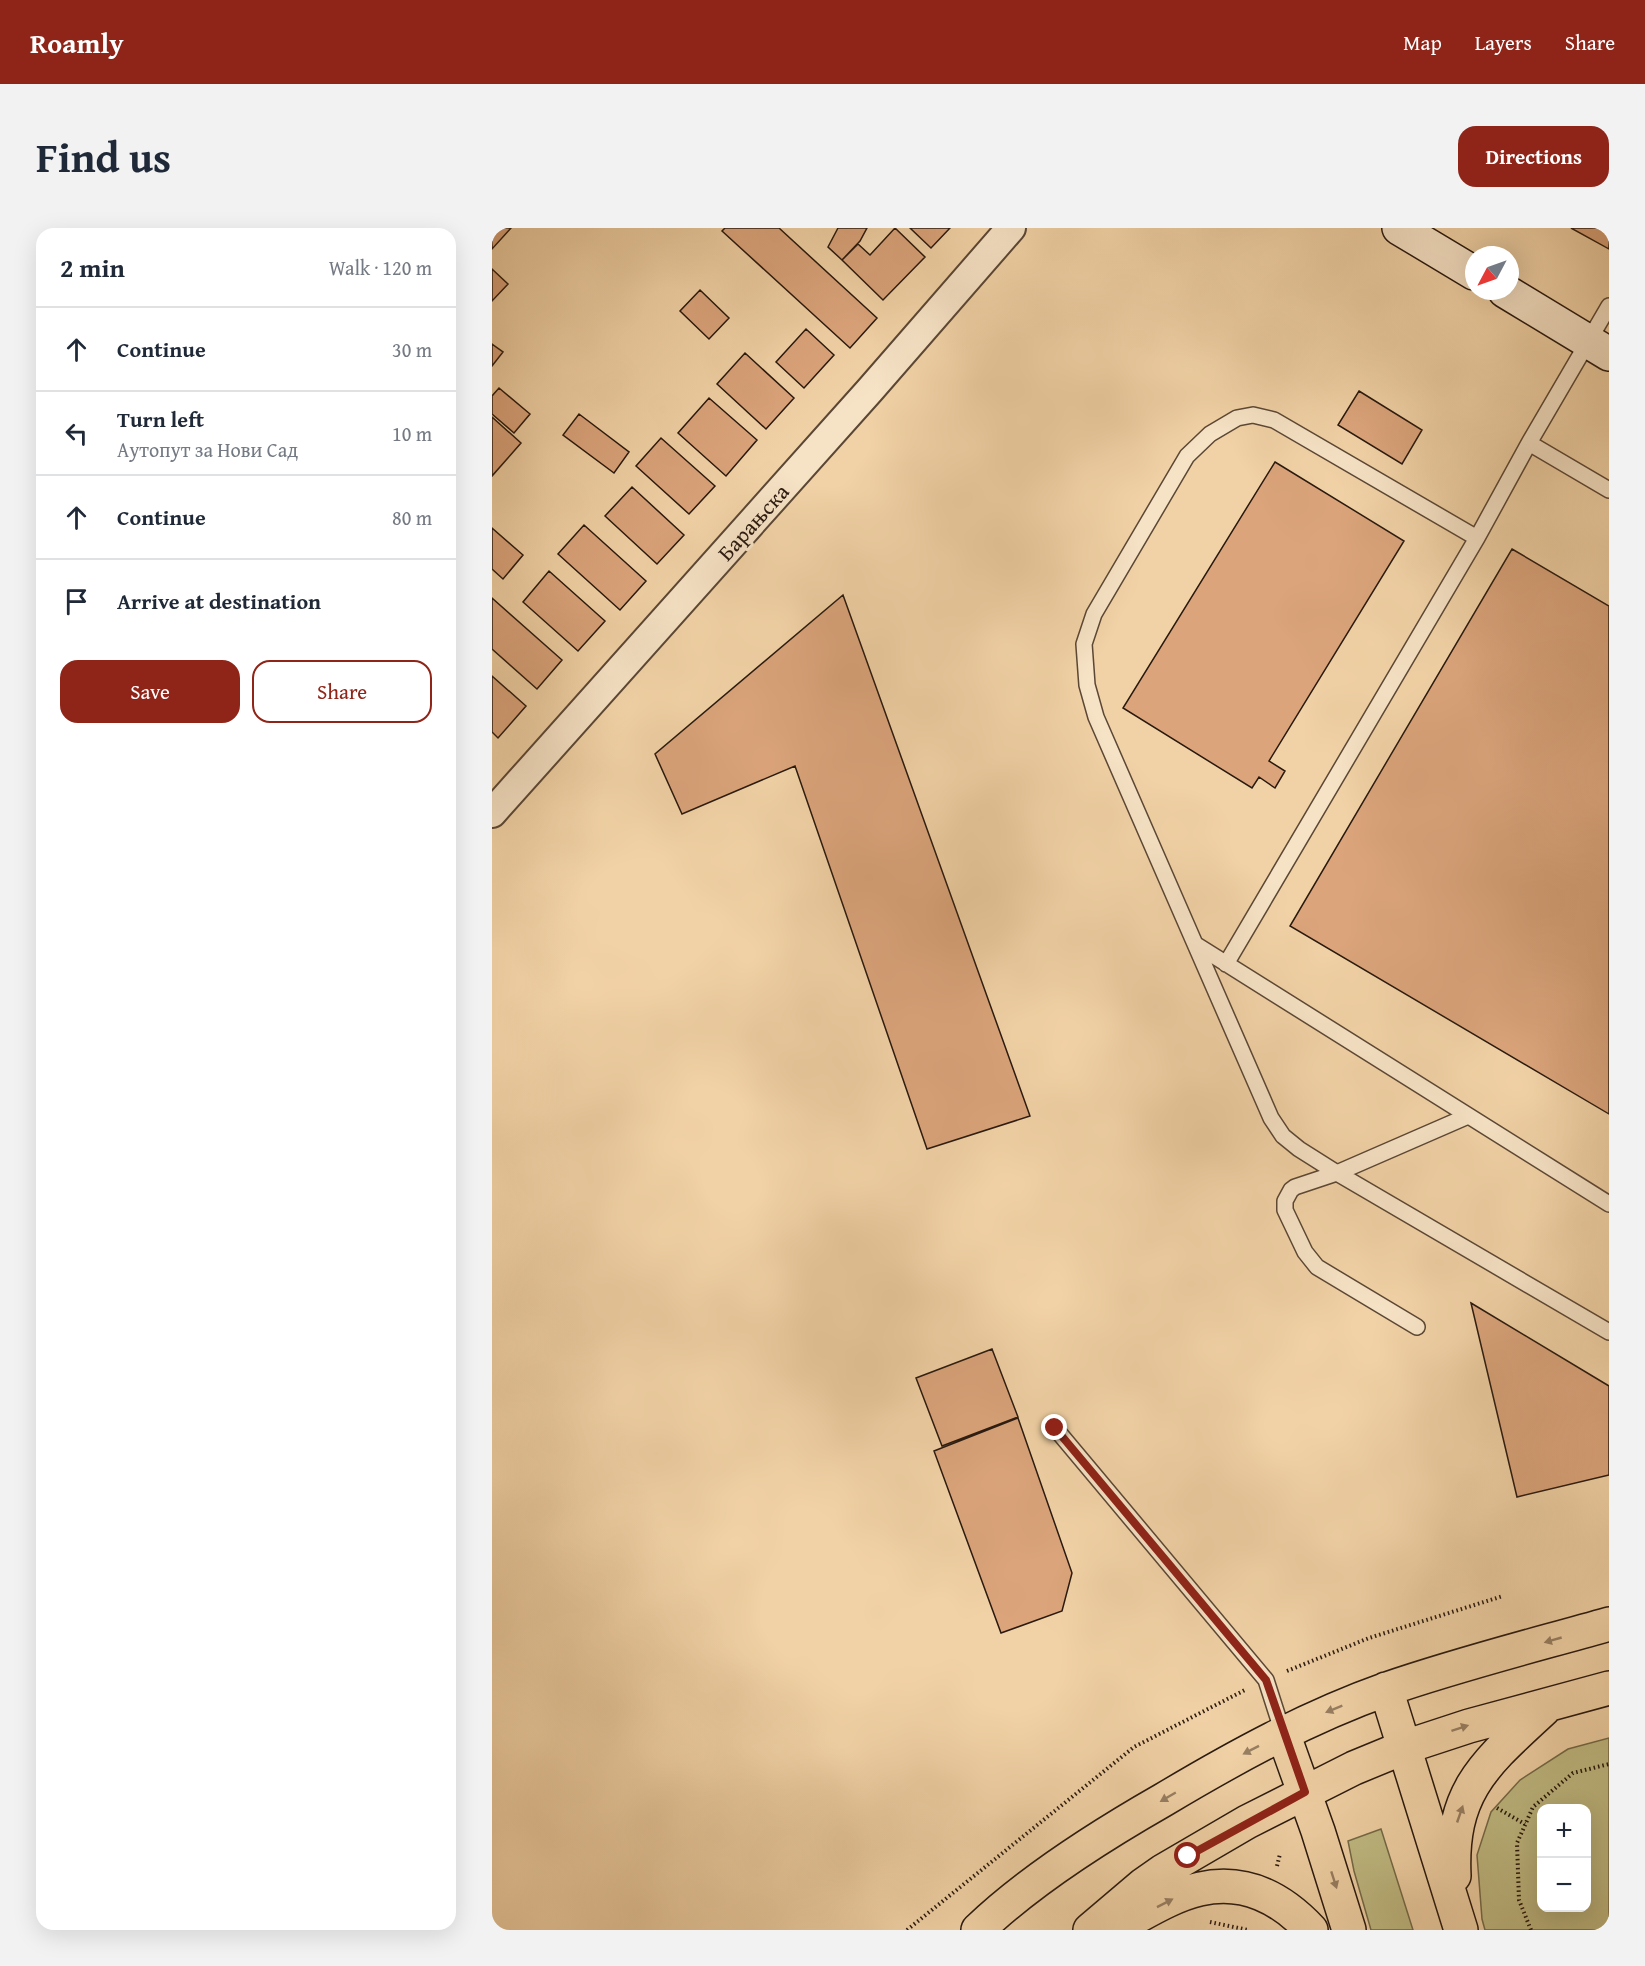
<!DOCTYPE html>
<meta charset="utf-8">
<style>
:root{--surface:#fff;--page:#f2f2f3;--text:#1f2937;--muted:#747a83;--line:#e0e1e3;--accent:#8f2418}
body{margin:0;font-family:"Gentium Book Plus",serif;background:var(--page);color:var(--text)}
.controls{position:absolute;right:18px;bottom:18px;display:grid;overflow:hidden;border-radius:12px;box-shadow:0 6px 24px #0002}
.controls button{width:54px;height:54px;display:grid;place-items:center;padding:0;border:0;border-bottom:2px solid var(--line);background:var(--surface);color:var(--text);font:30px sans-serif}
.compass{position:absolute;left:973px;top:18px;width:54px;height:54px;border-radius:50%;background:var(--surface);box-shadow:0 6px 24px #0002;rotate:229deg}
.stop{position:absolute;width:18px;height:18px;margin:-14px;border:4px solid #8f2418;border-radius:50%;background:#fff}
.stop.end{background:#8f2418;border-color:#fff;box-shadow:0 2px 6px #0008}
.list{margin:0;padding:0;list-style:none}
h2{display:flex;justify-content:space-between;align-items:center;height:78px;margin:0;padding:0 24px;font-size:26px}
h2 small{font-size:20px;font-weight:400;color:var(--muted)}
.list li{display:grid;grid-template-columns:39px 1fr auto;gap:18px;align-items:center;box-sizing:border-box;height:84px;padding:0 24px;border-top:2px solid var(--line)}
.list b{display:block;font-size:22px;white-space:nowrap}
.list p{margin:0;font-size:20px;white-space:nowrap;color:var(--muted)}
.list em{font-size:20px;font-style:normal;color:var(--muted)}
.actions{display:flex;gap:12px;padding:18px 24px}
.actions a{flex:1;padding:14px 0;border:2px solid var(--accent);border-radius:18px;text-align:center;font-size:21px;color:var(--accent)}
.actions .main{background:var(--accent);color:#fff}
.icon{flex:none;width:33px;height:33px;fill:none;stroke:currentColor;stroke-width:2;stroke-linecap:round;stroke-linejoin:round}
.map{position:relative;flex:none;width:1117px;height:1702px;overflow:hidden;border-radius:18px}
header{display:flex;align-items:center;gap:36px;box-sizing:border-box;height:84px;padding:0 30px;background:var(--accent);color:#fff}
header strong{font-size:28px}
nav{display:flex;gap:33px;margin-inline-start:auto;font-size:21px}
.intro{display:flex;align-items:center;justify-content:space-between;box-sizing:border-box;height:144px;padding:0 36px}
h1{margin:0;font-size:42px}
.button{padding:15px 27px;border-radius:18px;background:var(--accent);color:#fff;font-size:21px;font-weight:700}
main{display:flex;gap:36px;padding:0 36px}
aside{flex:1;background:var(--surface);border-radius:18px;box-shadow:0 6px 24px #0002}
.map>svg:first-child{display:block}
.green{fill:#c0ba82;stroke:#746a48;stroke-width:1.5;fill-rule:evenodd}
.building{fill:#dba47b;stroke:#29190f;stroke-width:1.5}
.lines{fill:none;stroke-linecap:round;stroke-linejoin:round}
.lane-casing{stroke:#5b4735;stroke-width:18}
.street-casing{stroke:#5b4735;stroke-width:32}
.secondary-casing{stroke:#29190f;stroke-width:36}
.primary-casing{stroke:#29190f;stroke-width:36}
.path{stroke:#29190f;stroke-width:4;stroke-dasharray:1.5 3;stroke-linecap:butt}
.lane{stroke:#f6e2c5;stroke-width:15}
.street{stroke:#f6e2c5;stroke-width:28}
.secondary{stroke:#f6e2c5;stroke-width:33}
.primary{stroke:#f1d2a6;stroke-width:33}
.oneway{fill:#977f62}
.route{stroke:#8f2418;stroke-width:8}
.labels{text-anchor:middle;stroke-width:6;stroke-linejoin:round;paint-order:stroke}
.street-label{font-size:22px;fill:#29190f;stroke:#f6e2c5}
</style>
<header>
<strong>Roamly</strong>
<nav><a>Map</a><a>Layers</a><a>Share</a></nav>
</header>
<div class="intro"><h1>Find us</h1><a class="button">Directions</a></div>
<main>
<aside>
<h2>2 min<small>Walk · 120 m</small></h2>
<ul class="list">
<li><svg class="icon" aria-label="ahead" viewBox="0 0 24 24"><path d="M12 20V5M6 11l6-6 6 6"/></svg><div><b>Continue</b></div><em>30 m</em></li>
<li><svg class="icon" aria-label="left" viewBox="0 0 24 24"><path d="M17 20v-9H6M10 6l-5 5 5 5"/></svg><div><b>Turn left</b><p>Аутопут за Нови Сад</p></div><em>10 m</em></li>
<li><svg class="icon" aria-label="ahead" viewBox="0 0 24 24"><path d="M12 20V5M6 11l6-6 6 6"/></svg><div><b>Continue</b></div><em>80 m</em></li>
<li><svg class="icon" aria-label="arrive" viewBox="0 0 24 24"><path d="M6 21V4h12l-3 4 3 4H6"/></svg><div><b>Arrive at destination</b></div></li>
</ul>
<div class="actions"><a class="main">Save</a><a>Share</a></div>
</aside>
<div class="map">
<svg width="1117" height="1702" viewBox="0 0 1117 1702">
<rect width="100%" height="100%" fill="#f1d2a6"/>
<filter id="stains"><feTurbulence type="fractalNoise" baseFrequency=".00333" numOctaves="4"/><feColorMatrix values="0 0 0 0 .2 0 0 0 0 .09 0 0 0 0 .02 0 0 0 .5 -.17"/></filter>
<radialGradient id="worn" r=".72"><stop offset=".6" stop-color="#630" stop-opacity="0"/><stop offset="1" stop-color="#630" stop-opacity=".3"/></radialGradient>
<path class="green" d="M1117,1510V1702H993L990,1691L985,1627L999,1584L1028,1552L1076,1521ZM1050,1580H1094V1680H1050Z
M889,1601L921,1702H879L862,1643L856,1613Z"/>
<path class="building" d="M0,0H19L0,21Z
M233,0H287L385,90L358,120L230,3Z
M346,0H375L368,13L350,32L336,19Z
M403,0L433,29L391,72L350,32L366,16L378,27Z
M418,0H458L439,20Z
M1079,0H1117V21Z
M0,41L16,56L0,73Z
M208,62L237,90L217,111L188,83Z
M314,101L342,127L312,160L284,134Z
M0,116L11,124L0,138Z
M253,125L302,170L274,201L225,156Z
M7,160L38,186L22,205L0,186V168Z
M867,163L930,202L910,236L846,197Z
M217,170L265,212L234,248L186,205Z
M87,186L137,224L122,245L71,207Z
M0,189L29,215L0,248Z
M169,210L223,258L197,286L144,238Z
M783,234L912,313L777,533L793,543L783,560L767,549L760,560L631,480Z
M140,259L192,307L165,336L113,288Z
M92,297L154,353L128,382L66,326Z
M0,300L31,327L11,351L0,341Z
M1020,321L1117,378V886L798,698Z
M57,343L113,393L86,423L31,374Z
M351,367L538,888L435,921L303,538L190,586L163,526Z
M0,370L70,432L45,461L0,421Z
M0,448L34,478L6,510L0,504Z
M979,1075L1117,1158V1247L1025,1269Z
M500,1121L526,1189L450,1218L424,1150Z
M526,1190L580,1345L570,1383L509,1405L442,1223Z"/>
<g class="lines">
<g class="lane-casing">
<path id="lane" d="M1037,215L1117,262
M985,310L782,192L761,187L745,190L718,206L695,228L602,386L592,416L595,457L604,489L703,716L1117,976
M703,716L779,890L791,908L807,921L845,945L1117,1104
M734,736L985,310L1037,215L1117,78
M925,1099L825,1039L813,1024L793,982V973L799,962L803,959L845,945L976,888
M563,1200L774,1452L791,1505"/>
</g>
<g class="street-casing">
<path id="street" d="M0,585L378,162L519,0"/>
</g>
<g class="secondary-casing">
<path id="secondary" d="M907,0L982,45
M1013,63L1117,126"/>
</g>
<g class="primary-casing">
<path id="primary" d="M894,1461L969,1702
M791,1505L826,1603L857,1702
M962,1648C958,1562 994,1535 1052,1481
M486,1702C538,1652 608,1608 671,1572C743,1529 816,1489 895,1461C967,1436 1043,1417 1117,1396
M598,1702L651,1657L671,1643L755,1594L862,1540L913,1519L977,1498L1117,1460
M620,1702C648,1688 677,1668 708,1661C753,1651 789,1670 819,1702"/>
</g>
<path class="path" d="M795,1443L877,1410L1011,1368
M1005,1580L1033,1596
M785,1638L788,1626
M718,1694L756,1702
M415,1702L642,1519L753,1462
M1039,1702L1027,1672L1025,1615L1041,1579L1081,1545L1117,1536"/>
<use href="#lane" class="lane"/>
<use href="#street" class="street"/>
<use href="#secondary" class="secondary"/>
<use href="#primary" class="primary"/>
</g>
<defs><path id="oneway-solid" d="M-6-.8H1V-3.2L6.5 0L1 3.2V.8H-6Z" transform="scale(1.5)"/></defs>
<g class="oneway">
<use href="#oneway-solid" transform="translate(1061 1412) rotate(164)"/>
<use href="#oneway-solid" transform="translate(842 1481) rotate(158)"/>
<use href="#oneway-solid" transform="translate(968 1500) rotate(-18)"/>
<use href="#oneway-solid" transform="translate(759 1522) rotate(153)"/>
<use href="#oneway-solid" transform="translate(676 1569) rotate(150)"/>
<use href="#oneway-solid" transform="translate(968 1586) rotate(-71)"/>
<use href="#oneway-solid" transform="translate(842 1652) rotate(72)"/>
<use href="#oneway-solid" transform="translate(673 1675) rotate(-27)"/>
</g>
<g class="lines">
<path class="route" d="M563,1200L774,1452L813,1564L696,1628"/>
</g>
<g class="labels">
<g class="street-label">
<text transform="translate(261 294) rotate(-48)" y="8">Барањска</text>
</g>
</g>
<rect width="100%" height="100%" filter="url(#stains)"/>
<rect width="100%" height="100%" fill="url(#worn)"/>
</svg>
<div class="controls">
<button>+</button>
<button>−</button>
</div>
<svg class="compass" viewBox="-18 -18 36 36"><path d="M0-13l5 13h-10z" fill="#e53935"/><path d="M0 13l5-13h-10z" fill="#747a83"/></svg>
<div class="stop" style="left:696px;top:1628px"></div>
<div class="stop end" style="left:563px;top:1200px"></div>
</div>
</main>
